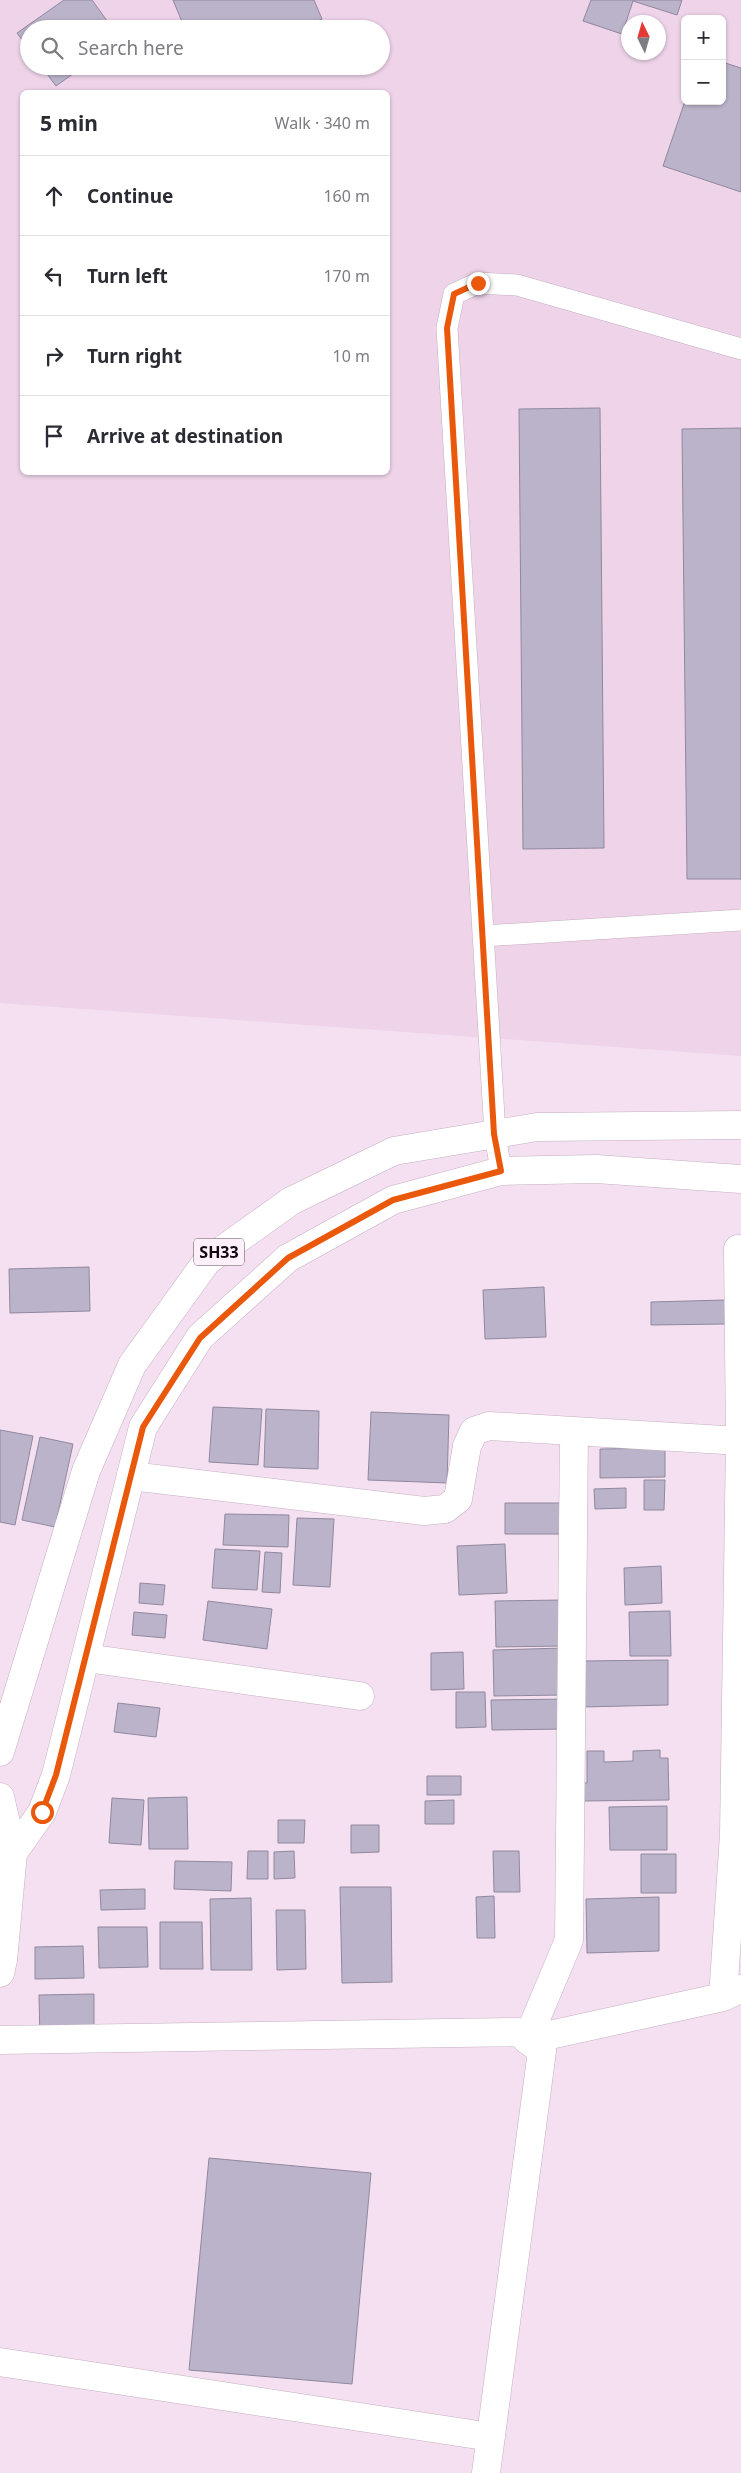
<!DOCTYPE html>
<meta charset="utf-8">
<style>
:root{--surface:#fff;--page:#f2f2f3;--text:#2b2b33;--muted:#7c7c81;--line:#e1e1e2}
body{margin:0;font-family:"Noto Sans",sans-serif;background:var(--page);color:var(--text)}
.controls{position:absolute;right:15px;top:15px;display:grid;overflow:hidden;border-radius:8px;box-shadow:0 1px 4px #0004}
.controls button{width:45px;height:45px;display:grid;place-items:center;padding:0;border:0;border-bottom:1px solid var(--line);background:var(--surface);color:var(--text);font:25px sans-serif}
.compass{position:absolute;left:621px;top:15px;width:45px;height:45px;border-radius:50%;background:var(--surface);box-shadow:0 1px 4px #0004;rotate:355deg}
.stop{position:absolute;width:15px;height:15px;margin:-11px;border:4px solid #ea580c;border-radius:50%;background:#fff}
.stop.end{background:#ea580c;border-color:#fff;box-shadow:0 1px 5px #0008}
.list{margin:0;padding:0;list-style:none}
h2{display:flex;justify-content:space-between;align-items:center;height:65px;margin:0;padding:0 20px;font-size:21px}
h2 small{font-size:16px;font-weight:400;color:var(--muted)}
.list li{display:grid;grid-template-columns:32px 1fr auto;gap:15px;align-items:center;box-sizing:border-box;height:80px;padding:0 20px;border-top:1px solid var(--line)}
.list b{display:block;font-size:19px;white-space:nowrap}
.list em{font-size:16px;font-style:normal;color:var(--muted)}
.icon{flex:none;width:28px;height:28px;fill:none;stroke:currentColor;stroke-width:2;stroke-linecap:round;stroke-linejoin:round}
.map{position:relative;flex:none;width:741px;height:2473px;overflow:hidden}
.search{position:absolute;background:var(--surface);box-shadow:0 1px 4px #0004;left:20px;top:20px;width:370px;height:55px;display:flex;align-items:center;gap:12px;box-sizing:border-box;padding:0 18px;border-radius:28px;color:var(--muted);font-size:19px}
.panel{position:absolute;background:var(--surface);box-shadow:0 1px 4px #0004;left:20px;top:90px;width:370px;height:385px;border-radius:8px}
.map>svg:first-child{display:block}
.built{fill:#eed3e9;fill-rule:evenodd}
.building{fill:#bbb3c9;stroke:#90889e}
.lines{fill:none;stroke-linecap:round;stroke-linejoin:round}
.service-casing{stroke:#c4b0c0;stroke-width:22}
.minor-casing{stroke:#c4b0c0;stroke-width:29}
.primary-casing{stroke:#c4b0c0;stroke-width:29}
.service{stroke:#fff;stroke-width:21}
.minor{stroke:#fff;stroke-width:28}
.primary{stroke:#fff;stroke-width:28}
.route{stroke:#ea580c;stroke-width:6}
.labels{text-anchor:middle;stroke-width:5;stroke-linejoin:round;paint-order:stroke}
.shield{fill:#fdf0fa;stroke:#585056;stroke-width:1}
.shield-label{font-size:16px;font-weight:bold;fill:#110b10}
</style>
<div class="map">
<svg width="741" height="2473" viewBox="0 0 741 2473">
<rect width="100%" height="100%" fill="#f5e0f1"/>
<path class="built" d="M0,0H741V1056L0,1003ZM685,19H722V101H685ZM628,22H658V52H628ZM29,29H381V66H29ZM22,92H388V472H22Z"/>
<path class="building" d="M64,0H92L113,29H29V49L17,33Z
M173,0H314L322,19L299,29H185Z
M591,0H682L677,15L633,1L622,34L583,21Z
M722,62L741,68V192L663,166L685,101H722Z
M41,66H84L56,86Z
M600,408L604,848L523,849L519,409Z
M741,428V879H687L682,429Z
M89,1267L90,1311L10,1313L9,1269Z
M544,1287L546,1337L485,1339L483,1290Z
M725,1300V1324L651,1325V1302Z
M213,1407L262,1409L258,1465L209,1462Z
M266,1409L319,1411L318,1469L264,1467Z
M371,1412L449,1415L447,1483L368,1480Z
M0,1430L33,1436L15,1525L0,1522Z
M40,1437L73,1444L55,1527L22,1520Z
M665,1448V1477L600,1478V1449Z
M644,1480H665L664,1510H644Z
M626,1488V1508L595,1509L594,1489Z
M505,1503H564V1534H505Z
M225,1514L289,1515L288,1547L223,1545Z
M297,1518L334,1519L330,1587L293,1585Z
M505,1544L507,1593L459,1595L457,1546Z
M215,1549L260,1551L257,1590L212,1588Z
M265,1552L282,1553L280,1593L262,1592Z
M661,1566L662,1603L625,1605L624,1568Z
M140,1583L165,1585L163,1605L139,1603Z
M562,1600L563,1646L496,1647L495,1601Z
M208,1601L272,1609L267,1649L203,1640Z
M670,1611L671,1656H630L629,1612Z
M134,1612L167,1615L165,1638L132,1635Z
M564,1648L565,1695L494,1696L493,1650Z
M463,1652L464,1689L431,1690V1653Z
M668,1660V1705L582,1707L581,1661Z
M456,1692H485L486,1727L456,1728Z
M568,1699V1729L492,1730L491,1700Z
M118,1703L160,1708L156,1737L114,1732Z
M660,1750V1758H668L669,1800L581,1801V1783H587V1751H604V1762L633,1761V1751Z
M427,1776H461V1795H427Z
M187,1797L188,1849H149L148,1798Z
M112,1798L144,1800L141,1845L109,1843Z
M454,1800V1824H425V1801Z
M667,1806V1850H610L609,1807Z
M278,1820H305L304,1843H278Z
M351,1825H379V1852L351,1853Z
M248,1851H268V1879H247Z
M294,1851L295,1878L274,1879V1852Z
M493,1851H519L520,1892H494Z
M641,1854H676V1893H641Z
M175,1861L232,1862L231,1891L174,1889Z
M340,1887H391L392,1982L342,1983Z
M145,1889V1909L101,1910L100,1890Z
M494,1896L495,1938H477L476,1897Z
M659,1897V1951L587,1953L586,1899Z
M251,1898L252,1970H211L210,1899Z
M276,1910H305L306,1969L277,1970Z
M160,1922H202L203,1969H160Z
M98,1927H147L148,1967L99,1968Z
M83,1946L84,1978L35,1979V1947Z
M94,1994V2039L40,2040L39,1995Z
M209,2158L371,2173L352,2384L189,2370Z"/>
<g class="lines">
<g class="service-casing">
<path id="service" d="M483,936L741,920
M501,1171L495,1134L447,328L454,294L478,283L517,285L741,349"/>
</g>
<g class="minor-casing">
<path id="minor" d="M131,1476L424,1511L445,1509L458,1499L467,1446L474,1431L489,1426L741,1441
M86,1658L360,1696
M723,1997L734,1835L740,1441L738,1249
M0,2040L518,2032L542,2051L486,2473
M527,2040L569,1940L574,1431
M527,2040L723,1997L740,1989
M0,2362L491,2437"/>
</g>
<g class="primary-casing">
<path id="primary" d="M0,1752L86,1471L132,1365L207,1261L291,1201L394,1151L537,1127L741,1125
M0,1797L13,1853L3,1960L0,1973
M13,1853L42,1812L56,1775L143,1427L200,1337L288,1258L393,1200L501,1171L596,1169L741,1179"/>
</g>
<use href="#service" class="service"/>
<use href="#minor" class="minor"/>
<use href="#primary" class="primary"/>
</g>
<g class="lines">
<path class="route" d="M42,1812L56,1775L143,1427L200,1338L288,1258L393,1200L501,1171L494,1134L447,328L454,294L478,283"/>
</g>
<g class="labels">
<rect class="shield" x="194" y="1238.5" width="50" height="27" rx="4"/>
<g class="shield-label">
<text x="219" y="1258">SH33</text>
</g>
</g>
</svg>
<div class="controls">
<button>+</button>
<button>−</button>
</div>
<svg class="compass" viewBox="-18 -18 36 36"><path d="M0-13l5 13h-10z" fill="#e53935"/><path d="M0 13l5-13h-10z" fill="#7c7c81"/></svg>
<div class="stop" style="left:42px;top:1812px"></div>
<div class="stop end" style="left:478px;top:283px"></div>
<div class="search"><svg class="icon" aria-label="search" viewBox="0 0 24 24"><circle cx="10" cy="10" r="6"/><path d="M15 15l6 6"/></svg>Search here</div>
<section class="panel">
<h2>5 min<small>Walk · 340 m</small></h2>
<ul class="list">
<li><svg class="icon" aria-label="ahead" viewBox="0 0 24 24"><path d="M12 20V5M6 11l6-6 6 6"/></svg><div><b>Continue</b></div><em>160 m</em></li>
<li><svg class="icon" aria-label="left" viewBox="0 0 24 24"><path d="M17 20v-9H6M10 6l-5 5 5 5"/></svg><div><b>Turn left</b></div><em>170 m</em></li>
<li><svg class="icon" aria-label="right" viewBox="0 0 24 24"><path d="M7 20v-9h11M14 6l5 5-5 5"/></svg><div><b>Turn right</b></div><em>10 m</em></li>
<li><svg class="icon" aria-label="arrive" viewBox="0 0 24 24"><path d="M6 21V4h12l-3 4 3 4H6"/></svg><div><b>Arrive at destination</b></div></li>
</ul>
</section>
</div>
